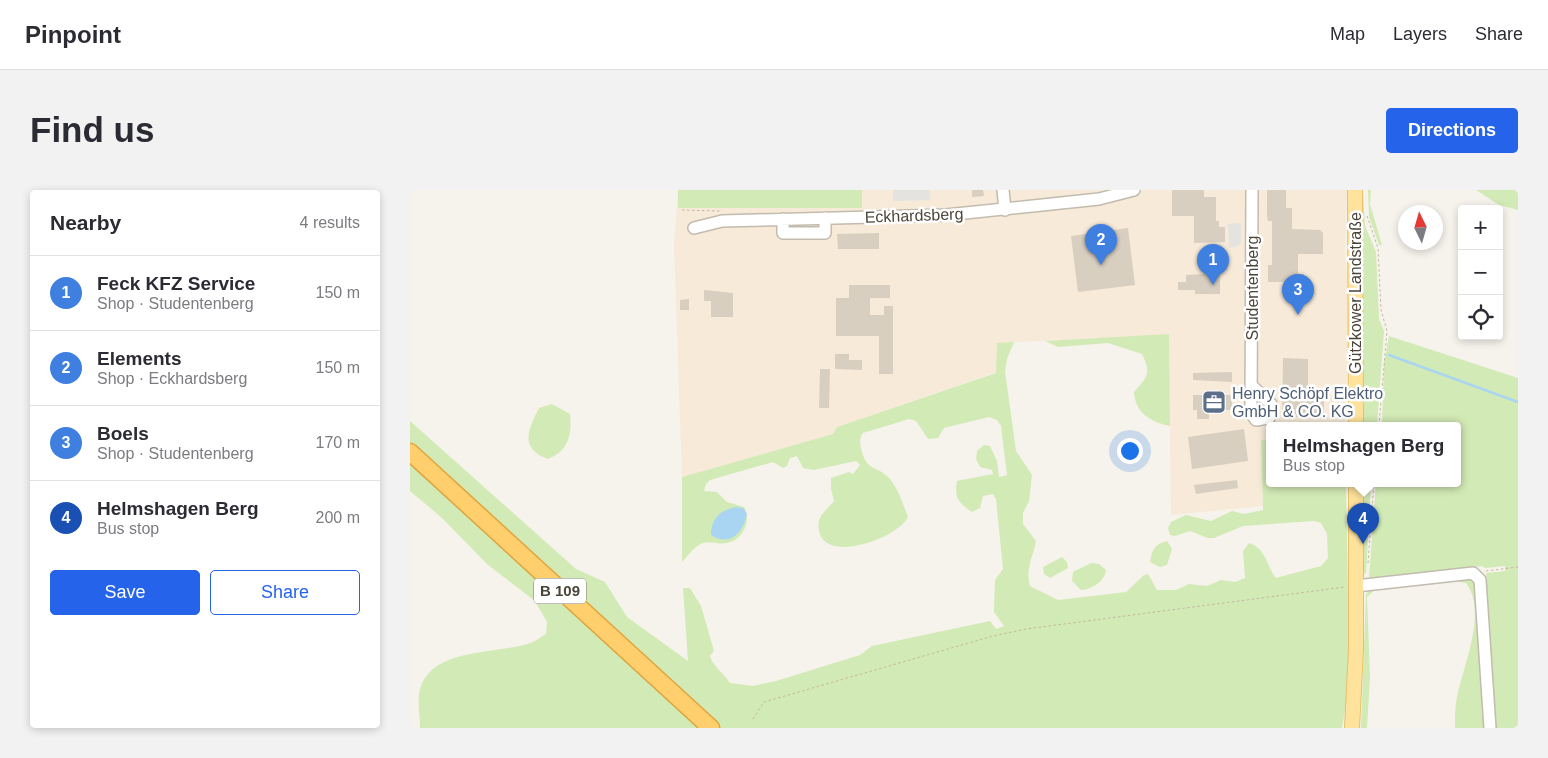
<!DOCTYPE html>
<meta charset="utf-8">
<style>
:root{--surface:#fff;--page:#f2f2f3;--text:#2b2b33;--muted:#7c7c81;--line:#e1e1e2;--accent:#2563eb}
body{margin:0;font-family:Arial,sans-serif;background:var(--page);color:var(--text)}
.controls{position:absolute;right:15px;top:15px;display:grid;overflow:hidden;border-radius:5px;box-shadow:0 2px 8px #0003}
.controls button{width:45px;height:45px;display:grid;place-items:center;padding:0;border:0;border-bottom:1px solid var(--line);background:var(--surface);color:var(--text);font:25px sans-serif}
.compass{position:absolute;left:988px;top:15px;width:45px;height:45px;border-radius:50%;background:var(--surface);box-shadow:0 2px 8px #0003;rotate:355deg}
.you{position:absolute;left:719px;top:260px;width:18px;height:18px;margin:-12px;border:4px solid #fff;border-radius:50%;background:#1a73e8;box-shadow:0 0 0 8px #1a73e833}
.badge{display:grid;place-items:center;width:32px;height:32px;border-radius:50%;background:var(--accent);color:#fff;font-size:16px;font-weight:700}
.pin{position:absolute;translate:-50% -41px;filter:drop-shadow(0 1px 2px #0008)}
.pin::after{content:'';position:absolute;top:26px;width:18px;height:15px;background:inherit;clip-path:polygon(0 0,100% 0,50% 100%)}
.popup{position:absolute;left:856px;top:232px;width:195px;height:65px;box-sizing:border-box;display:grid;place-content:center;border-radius:5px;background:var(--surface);filter:drop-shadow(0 1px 4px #0005);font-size:16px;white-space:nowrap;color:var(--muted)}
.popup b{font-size:19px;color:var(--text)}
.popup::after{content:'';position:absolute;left:50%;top:100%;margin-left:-10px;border:10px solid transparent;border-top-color:var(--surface)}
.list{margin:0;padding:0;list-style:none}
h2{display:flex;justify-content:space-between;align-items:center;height:65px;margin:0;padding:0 20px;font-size:21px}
h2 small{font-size:16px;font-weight:400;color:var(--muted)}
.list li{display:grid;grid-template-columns:32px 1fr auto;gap:15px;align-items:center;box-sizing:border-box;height:75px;padding:0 20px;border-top:1px solid var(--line)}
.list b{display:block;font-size:19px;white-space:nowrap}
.list p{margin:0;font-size:16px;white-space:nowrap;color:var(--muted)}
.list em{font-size:16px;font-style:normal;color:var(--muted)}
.actions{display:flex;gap:10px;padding:15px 20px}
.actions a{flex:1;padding:11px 0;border:1px solid var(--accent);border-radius:5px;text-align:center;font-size:18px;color:var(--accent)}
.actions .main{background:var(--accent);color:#fff}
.icon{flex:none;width:28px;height:28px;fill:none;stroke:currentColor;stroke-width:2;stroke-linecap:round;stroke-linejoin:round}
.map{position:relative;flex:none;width:1108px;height:538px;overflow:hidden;border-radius:5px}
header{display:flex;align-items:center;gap:30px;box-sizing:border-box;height:70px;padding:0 25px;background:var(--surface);border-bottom:1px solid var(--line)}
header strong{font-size:24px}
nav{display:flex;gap:28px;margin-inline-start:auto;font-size:18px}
.intro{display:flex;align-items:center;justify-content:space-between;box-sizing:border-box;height:120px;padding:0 30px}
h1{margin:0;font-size:35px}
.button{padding:12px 22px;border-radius:5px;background:var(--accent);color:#fff;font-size:18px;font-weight:700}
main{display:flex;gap:30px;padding:0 30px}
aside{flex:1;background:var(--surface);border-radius:5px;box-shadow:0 2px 8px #0003}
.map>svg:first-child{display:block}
.commercial{fill:#f7ead8}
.green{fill:#d2eab5}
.parking{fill:#e5e3e0}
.water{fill:#a9d4f2}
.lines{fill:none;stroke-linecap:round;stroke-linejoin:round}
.stream{stroke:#a9d4f2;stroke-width:2.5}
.building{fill:#d8cfc1}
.minor-casing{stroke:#c2bbae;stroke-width:14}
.major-casing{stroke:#e6c16a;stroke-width:16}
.highway-casing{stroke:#e0a43c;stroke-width:19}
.path{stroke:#c4b79f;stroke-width:1;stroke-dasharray:2.5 2.5;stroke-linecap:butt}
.minor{stroke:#fff;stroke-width:11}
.major{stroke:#ffe39c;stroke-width:14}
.highway{stroke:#ffcf6e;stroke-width:16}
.labels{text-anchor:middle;stroke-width:5;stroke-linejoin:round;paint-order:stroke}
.shield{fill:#fff;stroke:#817c74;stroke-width:1}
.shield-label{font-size:15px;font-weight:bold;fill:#4b4439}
.street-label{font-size:16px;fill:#4b4439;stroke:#fff}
.service-label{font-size:16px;fill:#4e5e75;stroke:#fff;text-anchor:start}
</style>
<header>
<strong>Pinpoint</strong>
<nav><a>Map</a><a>Layers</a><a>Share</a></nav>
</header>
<div class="intro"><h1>Find us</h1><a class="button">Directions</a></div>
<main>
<aside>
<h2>Nearby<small>4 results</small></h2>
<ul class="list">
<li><span class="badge" style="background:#3f7fe0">1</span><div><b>Feck KFZ Service</b><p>Shop · Studentenberg</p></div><em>150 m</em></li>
<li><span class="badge" style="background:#3f7fe0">2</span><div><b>Elements</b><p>Shop · Eckhardsberg</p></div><em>150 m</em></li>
<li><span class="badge" style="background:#3f7fe0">3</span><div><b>Boels</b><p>Shop · Studentenberg</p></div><em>170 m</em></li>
<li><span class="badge" style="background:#1a4fb4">4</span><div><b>Helmshagen Berg</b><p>Bus stop</p></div><em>200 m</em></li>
</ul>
<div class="actions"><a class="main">Save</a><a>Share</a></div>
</aside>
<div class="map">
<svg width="1108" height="538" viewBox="0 0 1108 538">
<rect width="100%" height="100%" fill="#f6f3ec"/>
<path class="commercial" d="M268,0H937L935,66L939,94L936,235H859V249L851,250L853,316L761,325L759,145L587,153V182L427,237L423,244L272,287L264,55Z"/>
<path class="green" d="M268,0H452V18H268Z
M951,0H953L955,36L966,62L969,129L974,141L967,235H951Z
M958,0H961L960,14L972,55H969L959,27Z
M1066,0H1108V20L1089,15Z
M759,144L760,236C741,232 725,223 724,202C737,187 742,184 732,164L698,153L648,157L635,151Z
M979,146L1108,188V538H1084L1076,383L1095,381V376L1075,378L1072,376L985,387L959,388L966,293H1047V235H972L974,173Z
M604,152L597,169L595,181L606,261L622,285L619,311L613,323V334L626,351C623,368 615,378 620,396L648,410L716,402L734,385L738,384L747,400H766L779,394L797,396L811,390L825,392L835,388L833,361L839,353C856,358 857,377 866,388L911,376L918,368L917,344L911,333L904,331L833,336L804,348H798L780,341L765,346L760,345L758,338L761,332L776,325L801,331L822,321L834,324L853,320L851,250L859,249V293H936L939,465L938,502L932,538H308L0,256V231L166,379L195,392L217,427L278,471L273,398H280L291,416L304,461L300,466C304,478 313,482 320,493L343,496L366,491L450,465L462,456L580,431L586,439L594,436L584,422L585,390L593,379L586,309L583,304L573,306L570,318L562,322C549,313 544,308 547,291L583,284L582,280L570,277L566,269L567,261L574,255L580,256L587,271L589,287L597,285L591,236L587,230L579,227L534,238L528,248L518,249L506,231L499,229L453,243C449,249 450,252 451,258C456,282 465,274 479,288C488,298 493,314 498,327C489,347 416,375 409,341C408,336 408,331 411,326C414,321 420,316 424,311L421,299V288L439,282L443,284L450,275L446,271L404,280L393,278L387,266L380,268L377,276L373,278L363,272L300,290L296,294L294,301L307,302L317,312L334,317C342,330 333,351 316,353C306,355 298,349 289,355C282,359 277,367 272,372V287L423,244L427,237L586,183L587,153Z
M142,214L160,224C162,244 159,261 138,269C109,258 118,240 129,218Z
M0,269L293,538H10C10,526 7,510 10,499C22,456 91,465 123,452C127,450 132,446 136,444L137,432L125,411L78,375L32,328L0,301Z
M952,293H961L956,384L954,383V353L952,352Z
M757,351L762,359L757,375L750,377L740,372C742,359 745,354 757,351Z
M652,367L657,372L658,378L640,388L634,384L633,377Z
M681,373L689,374L696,380C695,391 681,400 671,400L662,391L663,382Z
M1056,386L1067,395L1077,538H1045V536C1045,528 1045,520 1046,513C1051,479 1079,423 1056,393L1045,391L966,399L957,407L960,487L957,538H951L956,404L962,398Z"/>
<path class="parking" d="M483,0H519L520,10L483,11Z
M831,33V53L826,57L819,58L818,34Z"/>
<path class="water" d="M326,317L333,318L337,324C333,343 320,357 301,345C301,329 310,320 326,317Z"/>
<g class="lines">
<path class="stream" d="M979,165L1108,212"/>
</g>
<path class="building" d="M562,0H573L574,6L562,7Z
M762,0H794V7H806V31H809V37H815V52L784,53V26H762Z
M857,0H876V18H882V39L910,40L913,43V64H888V84H894V92H858V75H862V31H858L857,25Z
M718,38L725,95L668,102L661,46Z
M469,43V59H428L427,44Z
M799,74H810V104H785V100H768V92H776V85L794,84L795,76H799Z
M439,95H480V108H460V125H474V116H483V184H469V146H426V108H439Z
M294,100L323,103V127H301V111H294Z
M279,109V120H270V110Z
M425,164H439V170H452V180L425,179Z
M873,168L898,169V200H914V228H907V226L872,228Z
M410,179H420L419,218H409Z
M822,182V192L783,190V183Z
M783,205H822V220H799V229H787V220H783Z
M834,239L838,271L782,279L778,247Z
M827,290L828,298L786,304L784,295Z"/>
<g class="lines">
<g class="minor-casing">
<path id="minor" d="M593,0L595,20
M373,29V43H415V28
M284,38L312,31L536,25L689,9L724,0
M842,196L861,214L862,222L859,228L846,230L841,223L842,0
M946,396L1063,383L1070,390L1080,538"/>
</g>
<g class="major-casing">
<path id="major" d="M945,0L946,235
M942,538L946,459V293"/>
</g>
<g class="highway-casing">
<path id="highway" d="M0,262L301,538"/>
</g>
<path class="path" d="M272,20L310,21
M957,26L968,58L971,120L977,141L969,235
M958,373L964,293
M1076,381L1108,377
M343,529L354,512L583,446L616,439L935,397"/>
<use href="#minor" class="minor"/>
<use href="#major" class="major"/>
<use href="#highway" class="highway"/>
</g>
<defs>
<g id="office-square" transform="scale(1.25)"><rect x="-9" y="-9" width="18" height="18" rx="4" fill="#5c6f8a" stroke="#fff"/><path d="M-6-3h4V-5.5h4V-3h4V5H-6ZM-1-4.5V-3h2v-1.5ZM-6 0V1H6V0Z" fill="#fff"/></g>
</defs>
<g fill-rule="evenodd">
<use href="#office-square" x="804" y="212"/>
</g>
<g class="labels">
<rect class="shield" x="124" y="388.5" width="52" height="25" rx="4"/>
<g class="shield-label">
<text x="150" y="406">B 109</text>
</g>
<g class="street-label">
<text transform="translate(504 25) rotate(-2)" y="6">Eckhardsberg</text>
<text transform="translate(842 98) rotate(-90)" y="6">Studentenberg</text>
<text transform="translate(945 103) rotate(-90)" y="6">Gützkower Landstraße</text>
</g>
<g class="service-label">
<text x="822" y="209">Henry Schöpf Elektro<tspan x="822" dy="18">GmbH &amp; CO. KG</tspan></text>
</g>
</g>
</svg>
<div class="controls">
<button>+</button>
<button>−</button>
<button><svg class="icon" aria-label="locate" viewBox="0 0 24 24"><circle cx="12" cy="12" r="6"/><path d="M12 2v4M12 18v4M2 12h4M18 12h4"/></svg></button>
</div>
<svg class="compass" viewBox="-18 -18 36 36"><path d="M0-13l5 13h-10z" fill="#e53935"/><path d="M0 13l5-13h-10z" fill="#7c7c81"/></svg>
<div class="you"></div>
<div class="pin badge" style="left:803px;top:95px;background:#3f7fe0">1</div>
<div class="pin badge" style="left:691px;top:75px;background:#3f7fe0">2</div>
<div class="pin badge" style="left:888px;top:125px;background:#3f7fe0">3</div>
<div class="pin badge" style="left:953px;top:354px;background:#1a4fb4">4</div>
<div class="popup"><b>Helmshagen Berg</b>Bus stop</div>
</div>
</main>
